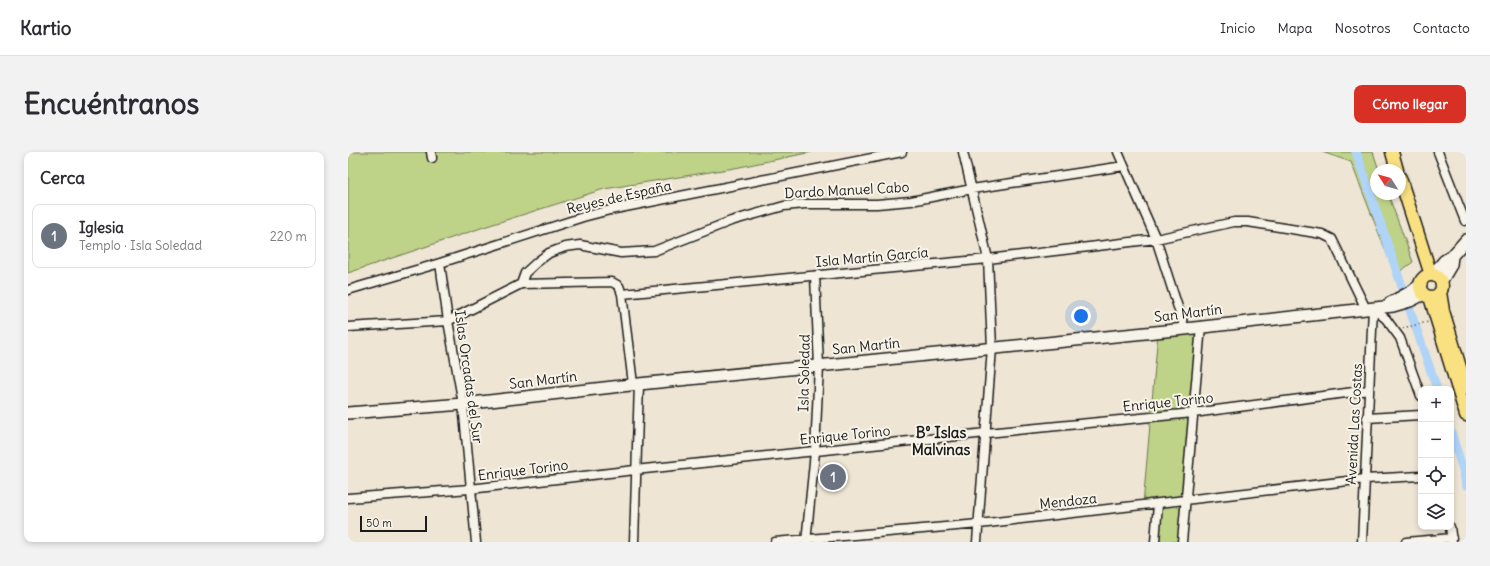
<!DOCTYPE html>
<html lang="es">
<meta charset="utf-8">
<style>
:root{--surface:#fff;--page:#f2f2f3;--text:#2b2b33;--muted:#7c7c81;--line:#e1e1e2;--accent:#d93025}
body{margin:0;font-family:Delius,sans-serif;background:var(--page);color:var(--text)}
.controls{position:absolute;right:12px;bottom:12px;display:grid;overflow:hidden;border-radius:8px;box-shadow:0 2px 6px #0003}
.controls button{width:36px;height:36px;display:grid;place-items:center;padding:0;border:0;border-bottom:1px solid var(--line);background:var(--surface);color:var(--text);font:20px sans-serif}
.compass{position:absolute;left:1022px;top:12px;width:36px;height:36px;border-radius:50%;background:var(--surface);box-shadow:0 2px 6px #0003;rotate:307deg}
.scale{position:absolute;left:12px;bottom:10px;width:67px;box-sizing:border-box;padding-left:4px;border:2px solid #1c1c1c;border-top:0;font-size:11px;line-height:14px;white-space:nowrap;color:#1c1c1c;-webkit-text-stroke:3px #f7f3e8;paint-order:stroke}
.you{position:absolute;left:733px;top:164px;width:14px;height:14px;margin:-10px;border:3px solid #fff;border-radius:50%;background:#1a73e8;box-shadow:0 0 0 6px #1a73e833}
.badge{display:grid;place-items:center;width:26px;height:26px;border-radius:50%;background:var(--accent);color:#fff;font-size:13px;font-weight:700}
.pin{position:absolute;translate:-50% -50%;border:2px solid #fff;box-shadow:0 1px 4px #0006}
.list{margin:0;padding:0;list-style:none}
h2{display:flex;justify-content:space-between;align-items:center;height:52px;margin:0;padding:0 16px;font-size:17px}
h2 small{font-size:13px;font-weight:400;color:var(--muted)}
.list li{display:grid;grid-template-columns:26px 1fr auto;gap:12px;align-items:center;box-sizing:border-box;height:64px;margin:0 8px 8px;padding:0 8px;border:1px solid var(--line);border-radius:8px}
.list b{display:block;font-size:15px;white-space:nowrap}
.list p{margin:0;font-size:13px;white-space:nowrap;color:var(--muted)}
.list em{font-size:13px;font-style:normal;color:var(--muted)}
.icon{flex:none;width:22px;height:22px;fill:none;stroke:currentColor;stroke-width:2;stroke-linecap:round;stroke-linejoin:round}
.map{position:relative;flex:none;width:1118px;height:390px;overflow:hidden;border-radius:8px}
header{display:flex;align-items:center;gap:24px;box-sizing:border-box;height:56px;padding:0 20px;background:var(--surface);border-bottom:1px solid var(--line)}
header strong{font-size:19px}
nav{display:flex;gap:22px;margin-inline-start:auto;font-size:14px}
.intro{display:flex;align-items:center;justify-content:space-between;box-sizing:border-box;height:96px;padding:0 24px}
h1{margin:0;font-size:28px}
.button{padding:10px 18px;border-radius:8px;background:var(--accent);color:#fff;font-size:14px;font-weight:700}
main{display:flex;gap:24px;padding:0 24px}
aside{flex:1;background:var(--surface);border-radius:8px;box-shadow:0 2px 6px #0003}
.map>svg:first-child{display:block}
.green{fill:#bed288;stroke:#6d7752}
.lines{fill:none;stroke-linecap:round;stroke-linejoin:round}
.canal{stroke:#afd4f8;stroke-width:9}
.minor-casing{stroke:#1c1c1c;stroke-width:11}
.secondary-casing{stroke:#1c1c1c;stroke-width:14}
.primary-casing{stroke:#1c1c1c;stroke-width:15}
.path{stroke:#1c1c1c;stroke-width:1.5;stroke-dasharray:1 3;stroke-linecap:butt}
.minor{stroke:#f7f3e8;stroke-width:8}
.secondary{stroke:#f7f3e8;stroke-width:11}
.primary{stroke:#f9e181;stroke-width:12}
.labels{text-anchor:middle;stroke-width:4;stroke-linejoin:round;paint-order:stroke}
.street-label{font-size:14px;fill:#1c1c1c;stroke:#f7f3e8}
.neighbourhood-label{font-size:15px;font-weight:bold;fill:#1c1c1c;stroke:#f7f3e8}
</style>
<header>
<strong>Kartio</strong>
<nav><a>Inicio</a><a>Mapa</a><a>Nosotros</a><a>Contacto</a></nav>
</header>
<div class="intro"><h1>Encuéntranos</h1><a class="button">Cómo llegar</a></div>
<main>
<aside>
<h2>Cerca<small></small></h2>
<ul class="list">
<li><span class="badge" style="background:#6b7280">1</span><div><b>Iglesia</b><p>Templo · Isla Soledad</p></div><em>220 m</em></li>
</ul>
</aside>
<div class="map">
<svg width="1118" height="390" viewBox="0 0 1118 390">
<rect width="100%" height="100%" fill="#efe5d4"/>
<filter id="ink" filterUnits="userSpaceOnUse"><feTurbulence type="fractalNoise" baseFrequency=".025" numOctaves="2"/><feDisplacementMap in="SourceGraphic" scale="8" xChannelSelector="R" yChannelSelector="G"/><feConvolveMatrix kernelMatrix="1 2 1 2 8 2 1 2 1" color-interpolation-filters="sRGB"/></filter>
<g filter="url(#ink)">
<path class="green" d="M0,0H464L387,16L256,37L139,74L0,121Z
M974,0H1025L1031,18H1028V42H1040L1065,110L1047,123L1003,10Z
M852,175L834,390H807L811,351L795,353L810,180Z"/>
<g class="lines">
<path class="canal" d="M1008,0L1089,237
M1103,280L1115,318L1118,333"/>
<g class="minor-casing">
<path id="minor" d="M83,0L84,6
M615,0L640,107L644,196L629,390
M770,0L808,87L837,177
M1090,0L1117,69
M92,111L100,169L115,252L128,390
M173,132L177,121L189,110L201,101L217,95L232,93L273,101L306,99L383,69L436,54L457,52H529L563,49L624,37L776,14
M0,138L92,111L235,65L262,58L554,0
M274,142L285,232
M1025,156L1038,167L1052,186L1073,244
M0,175L100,169L173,132L264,130L271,134L274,142L640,107L808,87L886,70H900L974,82L984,87L1018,157
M1019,266L1073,263
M0,346L122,337L287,318L638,281L845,261L1021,238
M1102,375L1104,390
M286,390L291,232
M427,390L631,372L1017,327L1073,324
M458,390L467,300L471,214L467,124
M807,390L810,352
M834,390L853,174
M1014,390L1025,156
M1058,390L1104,386"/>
</g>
<g class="secondary-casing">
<path id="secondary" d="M1084,123L1096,109L1104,104L1118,88
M1093,130L1103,113L1104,104
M1042,151L1064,139L1073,132
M0,261L115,252L291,232L837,177L1045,154L1062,149L1076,142"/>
</g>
<g class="primary-casing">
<path id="primary" d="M1044,0L1049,18
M1052,26L1083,123
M1072 134a11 11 0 1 1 22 0a11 11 0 1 1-22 0Z
M1092,140L1095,159L1118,235
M1082,145L1118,263"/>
</g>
<path class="path" d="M1055,176L1080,170"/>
<use href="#minor" class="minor"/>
<use href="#secondary" class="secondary"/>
<use href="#primary" class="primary"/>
</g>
</g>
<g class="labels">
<g class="street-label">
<text transform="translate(499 38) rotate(-3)" y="5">Dardo Manuel Cabo</text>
<text transform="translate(271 45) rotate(-13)" y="5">Reyes de España</text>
<text transform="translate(524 105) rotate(-5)" y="5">Isla Martín García</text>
<text transform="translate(840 161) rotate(-7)" y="5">San Martín</text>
<text transform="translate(518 194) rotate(-6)" y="5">San Martín</text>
<text transform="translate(456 221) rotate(-89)" y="5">Isla Soledad</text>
<text transform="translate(121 225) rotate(82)" y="5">Islas Orcadas del Sur</text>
<text transform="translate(195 228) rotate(-7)" y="5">San Martín</text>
<text transform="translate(820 250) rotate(-6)" y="5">Enrique Torino</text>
<text transform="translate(1006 272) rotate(-87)" y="5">Avenida Las Costas</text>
<text transform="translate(497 283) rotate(-6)" y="5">Enrique Torino</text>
<text transform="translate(175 318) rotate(-7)" y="5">Enrique Torino</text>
<text transform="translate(720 349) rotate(-6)" y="5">Mendoza</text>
</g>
<g class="neighbourhood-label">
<text x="593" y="286">B° Islas<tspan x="593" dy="17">Malvinas</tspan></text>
</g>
</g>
</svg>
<div class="controls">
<button>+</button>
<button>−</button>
<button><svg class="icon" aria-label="locate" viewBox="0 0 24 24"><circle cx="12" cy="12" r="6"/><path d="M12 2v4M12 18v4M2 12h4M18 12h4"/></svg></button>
<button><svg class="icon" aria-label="layers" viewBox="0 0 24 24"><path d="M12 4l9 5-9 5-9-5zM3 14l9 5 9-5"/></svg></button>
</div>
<svg class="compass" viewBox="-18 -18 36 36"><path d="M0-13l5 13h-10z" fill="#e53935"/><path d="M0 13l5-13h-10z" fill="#7c7c81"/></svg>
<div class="scale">50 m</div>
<div class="you"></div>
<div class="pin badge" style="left:485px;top:325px;background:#6b7280">1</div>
</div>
</main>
